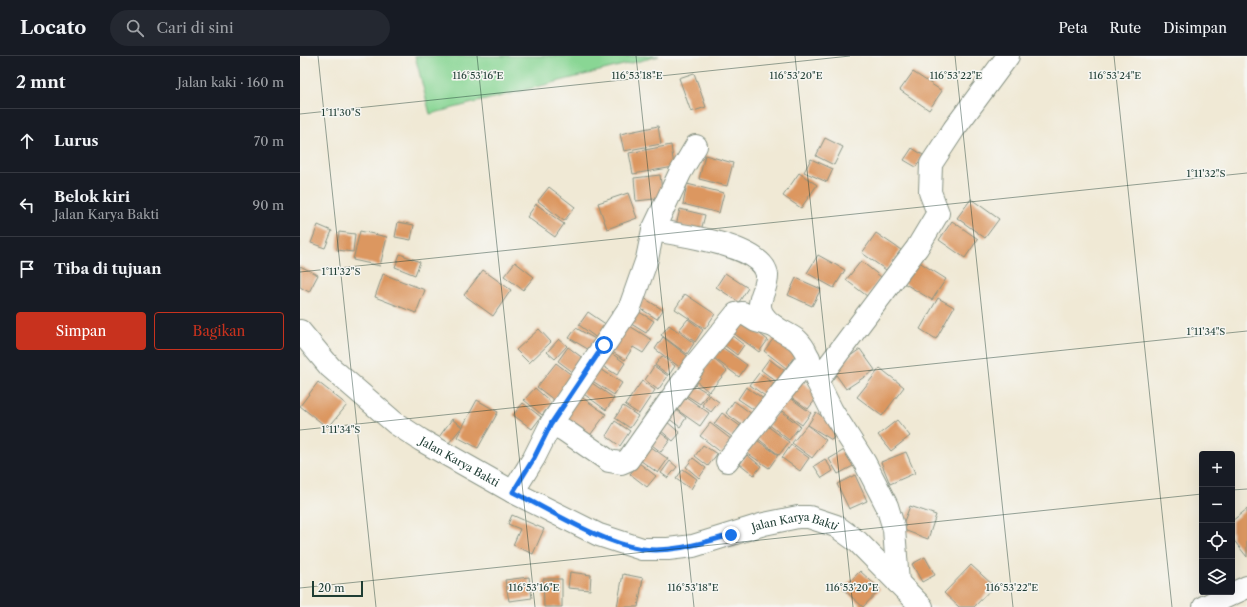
<!DOCTYPE html>
<html lang="id">
<meta charset="utf-8">
<style>
:root{--surface:#171b24;--page:#242831;--text:#f1f3f6;--muted:#9ea1a6;--line:#363941;--accent:#c8321e}
body{margin:0;font-family:"Libre Caslon Text",serif;background:var(--page);color:var(--text)}
.controls{position:absolute;right:12px;bottom:12px;display:grid;overflow:hidden;border-radius:4px;box-shadow:0 4px 16px #0002}
.controls button{width:36px;height:36px;display:grid;place-items:center;padding:0;border:0;border-bottom:1px solid var(--line);background:var(--surface);color:var(--text);font:20px sans-serif}
.scale{position:absolute;left:12px;bottom:10px;width:51px;box-sizing:border-box;padding-left:4px;border:2px solid #1f3d34;border-top:0;font-size:11px;line-height:14px;white-space:nowrap;color:#1f3d34;-webkit-text-stroke:3px #f6f6f2;paint-order:stroke}
.stop{position:absolute;width:12px;height:12px;margin:-9px;border:3px solid #1a73e8;border-radius:50%;background:#fff}
.stop.end{background:#1a73e8;border-color:#fff;box-shadow:0 1px 4px #0008}
.list{margin:0;padding:0;list-style:none}
h2{display:flex;justify-content:space-between;align-items:center;height:52px;margin:0;padding:0 16px;font-size:17px}
h2 small{font-size:13px;font-weight:400;color:var(--muted)}
.list li{display:grid;grid-template-columns:26px 1fr auto;gap:12px;align-items:center;box-sizing:border-box;height:64px;padding:0 16px;border-top:1px solid var(--line)}
.list b{display:block;font-size:15px;white-space:nowrap}
.list p{margin:0;font-size:13px;white-space:nowrap;color:var(--muted)}
.list em{font-size:13px;font-style:normal;color:var(--muted)}
.actions{display:flex;gap:8px;padding:12px 16px}
.actions a{flex:1;padding:9px 0;border:1px solid var(--accent);border-radius:4px;text-align:center;font-size:14px;color:var(--accent)}
.actions .main{background:var(--accent);color:#fff}
.icon{flex:none;width:22px;height:22px;fill:none;stroke:currentColor;stroke-width:2;stroke-linecap:round;stroke-linejoin:round}
.map{position:relative;flex:none;width:947px;height:551px;overflow:hidden}
header{display:flex;align-items:center;gap:24px;box-sizing:border-box;height:56px;padding:0 20px;background:var(--surface);border-bottom:1px solid var(--line)}
header strong{font-size:19px}
nav{display:flex;gap:22px;margin-inline-start:auto;font-size:14px}
.search{width:280px;height:36px;background:var(--page);display:flex;align-items:center;gap:10px;box-sizing:border-box;padding:0 14px;border-radius:22px;color:var(--muted);font-size:15px}
main{display:flex}
aside{flex:1;background:var(--surface)}
.map>svg:first-child{display:block}
.green{fill:#89d694;stroke:#548a64}
.building{fill:#dc9761}
.lines{fill:none;stroke-linecap:round;stroke-linejoin:round}
.minor-casing{stroke:#889384;stroke-width:24}
.minor{stroke:#fff;stroke-width:22}
.route{stroke:#1a73e8;stroke-width:5}
.ticks{fill:none;stroke:#1f3d34;stroke-width:1;stroke-opacity:0.45}
.labels{text-anchor:middle;stroke-width:3;stroke-linejoin:round;paint-order:stroke}
.street-label{font-size:11px;fill:#1f3d34;stroke:#f6f6f2}
.ticks-label{font-size:10px;text-anchor:middle;fill:#1f3d34;stroke:#f6f6f2;stroke-width:3;stroke-linejoin:round;paint-order:stroke}
</style>
<header>
<strong>Locato</strong>
<div class="search"><svg class="icon" aria-label="search" viewBox="0 0 24 24"><circle cx="10" cy="10" r="6"/><path d="M15 15l6 6"/></svg>Cari di sini</div>
<nav><a>Peta</a><a>Rute</a><a>Disimpan</a></nav>
</header>
<main>
<aside>
<h2>2 mnt<small>Jalan kaki · 160 m</small></h2>
<ul class="list">
<li><svg class="icon" aria-label="ahead" viewBox="0 0 24 24"><path d="M12 20V5M6 11l6-6 6 6"/></svg><div><b>Lurus</b></div><em>70 m</em></li>
<li><svg class="icon" aria-label="left" viewBox="0 0 24 24"><path d="M17 20v-9H6M10 6l-5 5 5 5"/></svg><div><b>Belok kiri</b><p>Jalan Karya Bakti</p></div><em>90 m</em></li>
<li><svg class="icon" aria-label="arrive" viewBox="0 0 24 24"><path d="M6 21V4h12l-3 4 3 4H6"/></svg><div><b>Tiba di tujuan</b></div></li>
</ul>
<div class="actions"><a class="main">Simpan</a><a>Bagikan</a></div>
</aside>
<div class="map">
<svg width="947" height="551" viewBox="0 0 947 551">
<rect width="100%" height="100%" fill="#f6f6f2"/>
<filter id="ink" filterUnits="userSpaceOnUse"><feTurbulence type="fractalNoise" baseFrequency=".025" numOctaves="2"/><feDisplacementMap in="SourceGraphic" scale="8" xChannelSelector="R" yChannelSelector="G"/><feConvolveMatrix kernelMatrix="1 2 1 2 8 2 1 2 1" color-interpolation-filters="sRGB"/></filter>
<filter id="wash" filterUnits="userSpaceOnUse"><feTurbulence type="fractalNoise" baseFrequency=".012" numOctaves="4" result="noise"/><feDisplacementMap in="SourceGraphic" scale="16" xChannelSelector="R" yChannelSelector="G"/><feGaussianBlur stdDeviation="0.9" result="paint"/><feColorMatrix in="noise" values="0 0 0 0 0 0 0 0 0 0 0 0 0 0 0 0 0 1.4 0 .05"/><feComposite in="paint" operator="in"/></filter>
<g filter="url(#wash)">
<rect width="100%" height="100%" fill="#f0e9d5"/>
<path class="green" d="M115,0H359L130,58Z"/>
<g id="blocks">
<path class="building" d="M613,16L642,35L629,54L600,34Z
M394,17L406,51L391,56L379,22Z
M358,70L361,88L324,95L320,78Z
M525,82L543,91L534,109L516,100Z
M371,89L374,111L333,118L329,97Z
M612,92L623,99L616,111L604,104Z
M405,99L433,107L427,130L399,123Z
M511,103L533,113L527,126L504,116Z
M499,117L517,129L501,152L483,140Z
M360,119L363,142L336,145L334,122Z
M387,128L424,137L419,157L383,148Z
M249,131L275,151L264,165L238,145Z
M328,137L337,162L307,173L298,147Z
M671,143L699,163L685,182L657,162Z
M236,148L264,168L255,181L227,161Z
M380,153L405,159L401,175L376,169Z
M652,165L678,183L665,202L639,184Z
M98,166L114,169L111,184L95,181Z
M18,169L32,175L25,192L11,187Z
M60,175L87,181L80,210L53,204Z
M39,176L55,178L53,196L37,194Z
M576,177L601,194L586,214L562,197Z
M100,198L120,206L115,219L95,211Z
M518,199L545,214L534,232L507,217Z
M616,204L646,223L632,244L602,226Z
M561,205L581,221L567,240L546,224Z
M215,206L234,221L223,234L204,220Z
M0,210L18,219L9,236L0,231Z
M183,214L211,234L193,260L164,239Z
M425,217L448,232L439,246L416,231Z
M83,218L125,234L116,257L75,241Z
M496,222L521,233L512,250L488,239Z
M385,238L415,258L405,273L375,253Z
M344,242L363,254L357,263L338,251Z
M638,242L654,251L636,283L620,273Z
M336,254L354,265L346,277L328,266Z
M288,256L307,269L298,283L279,269Z
M437,261L468,284L459,296L428,273Z
M388,263L403,274L395,286L379,274Z
M325,267L352,284L343,297L333,291L325,304L308,293Z
M369,269L394,287L387,298L361,279Z
M276,272L297,284L291,295L269,282Z
M239,273L251,286L229,307L216,294Z
M477,278L499,294L486,312L464,295Z
M431,279L444,289L437,299L424,289Z
M363,281L390,302L382,313L355,293Z
M259,283L267,290L255,303L247,296Z
M268,291L284,303L274,317L258,305Z
M422,291L447,309L439,321L414,302Z
M560,293L575,314L546,333L532,313Z
M307,294L325,307L317,319L298,307Z
M362,300L375,310L369,319L355,309Z
M413,302L427,315L409,336L395,324Z
M469,303L485,315L477,326L461,314Z
M256,307L273,320L254,344L237,331Z
M354,310L368,320L358,334L345,324Z
M299,312L322,327L314,339L291,324Z
M580,312L604,331L582,360L557,341Z
M459,317L474,328L465,340L450,329Z
M499,324L519,339L508,353L488,339Z
M289,325L314,342L306,354L281,336Z
M342,325L355,334L339,358L325,349Z
M18,326L47,349L28,372L0,350Z
M393,328L408,337L400,348L386,339Z
M446,331L464,343L456,355L438,343Z
M235,332L252,347L242,359L224,344Z
M277,338L306,358L288,382L259,362Z
M382,338L409,357L400,370L373,351Z
M409,339L419,346L411,356L402,349Z
M489,341L511,357L502,369L480,353Z
M177,344L198,356L178,392L157,381Z
M434,345L452,358L443,370L426,357Z
M223,347L241,361L232,373L213,359Z
M323,350L338,360L330,372L315,362Z
M375,353L386,362L380,371L368,362Z
M479,354L500,370L489,384L468,368Z
M516,356L539,372L532,384L508,369Z
M422,357L440,370L432,381L414,368Z
M152,363L162,371L148,388L139,381Z
M597,364L610,380L591,395L578,379Z
M315,365L330,375L320,390L306,380Z
M366,365L380,377L373,385L359,373Z
M410,367L432,384L422,397L400,380Z
M466,369L489,386L479,399L457,382Z
M507,369L526,384L512,402L492,387Z
M357,374L370,384L361,396L348,386Z
M454,382L478,399L469,412L444,395Z
M347,388L368,403L358,417L337,402Z
M403,389L417,398L408,410L395,400Z
M491,389L509,402L500,415L482,402Z
M546,393L555,409L538,418L529,403Z
M606,396L615,417L590,428L581,406Z
M447,399L461,410L454,419L440,408Z
M393,402L406,412L399,422L386,411Z
M525,403L533,415L522,422L514,410Z
M370,405L377,411L368,422L361,417Z
M339,407L356,420L347,431L330,418Z
M383,413L397,423L391,433L376,423Z
M555,419L567,445L549,453L537,428Z
M610,450L636,459L628,483L601,473Z
M947,453V501L932,482V465Z
M212,459L244,473L233,498L213,489L220,473L208,468Z
M625,501L635,519L622,526L612,508Z
M671,509L694,530L674,551H659L644,537Z
M560,515L580,533L563,551L543,533Z
M270,516L291,519L290,534L268,532Z
M323,518L343,522L338,551H317Z
M229,521L232,542L209,545L205,524Z
M243,523H262V551H244Z"/>
</g>
</g>
<g filter="url(#ink)">
<use href="#blocks" fill-opacity="0" stroke="#889384" stroke-width="1"/>
<g class="lines">
<g class="minor-casing">
<g id="minor">
<path d="M396,90L380,117L353,174C376,178 464,189 467,219C468,233 454,246 463,259C471,272 486,276 497,284C508,294 512,312 517,325"/>
<path id="s1" d="M0,275L30,311L95,367L121,384L213,436L299,479L342,493H368L393,490L464,468L498,461H509L536,470L558,486L622,551"/>
<path d="M251,368L330,251L347,203L353,174"/>
<path d="M427,405L509,302"/>
<path d="M213,436L234,402L251,368L264,374L309,405L321,407L328,404L394,310L436,258L443,257L456,265L474,270"/>
<path d="M598,527L594,473L587,450L565,407L532,355L517,325L617,192L638,157L630,136L631,108L654,73L708,0"/>
<path d="M904,551L947,531"/>
</g>
</g>
<use href="#minor" class="minor"/>
</g>
</g>
<g class="lines" filter="url(#ink)">
<path class="route" d="M304,289L251,368L234,402L213,436C250,454 301,487 342,493C373,497 402,487 431,479"/>
</g>
<path class="ticks" d="M18,0L76,551M177,0L235,551M336,0L394,551M495,0L553,551M655,0L713,551M814,0L872,551M0,58L550,0M0,216L947,117M0,374L947,275M932,434L947,433M0,532L902,438"/>
<g class="labels">
<g class="street-label">
<text dy="4" stroke="none"><textPath href="#s1" startOffset="208">Jalan Karya Bakti</textPath></text>
<text dy="4" stroke="none"><textPath href="#s1" startOffset="568">Jalan Karya Bakti</textPath></text>
</g>
</g>
<g class="ticks-label">
<text x="178" y="23">116°53'16"E</text>
<text x="337" y="23">116°53'18"E</text>
<text x="496" y="23">116°53'20"E</text>
<text x="656" y="23">116°53'22"E</text>
<text x="815" y="23">116°53'24"E</text>
<text x="41" y="60">1°11'30"S</text>
<text x="906" y="121">1°11'32"S</text>
<text x="41" y="219">1°11'32"S</text>
<text x="906" y="279">1°11'34"S</text>
<text x="41" y="377">1°11'34"S</text>
<text x="234" y="535">116°53'16"E</text>
<text x="393" y="535">116°53'18"E</text>
<text x="552" y="535">116°53'20"E</text>
<text x="712" y="535">116°53'22"E</text>
</g>
</svg>
<div class="controls">
<button>+</button>
<button>−</button>
<button><svg class="icon" aria-label="locate" viewBox="0 0 24 24"><circle cx="12" cy="12" r="6"/><path d="M12 2v4M12 18v4M2 12h4M18 12h4"/></svg></button>
<button><svg class="icon" aria-label="layers" viewBox="0 0 24 24"><path d="M12 4l9 5-9 5-9-5zM3 14l9 5 9-5"/></svg></button>
</div>
<div class="scale">20 m</div>
<div class="stop" style="left:304px;top:289px"></div>
<div class="stop end" style="left:431px;top:479px"></div>
</div>
</main>
